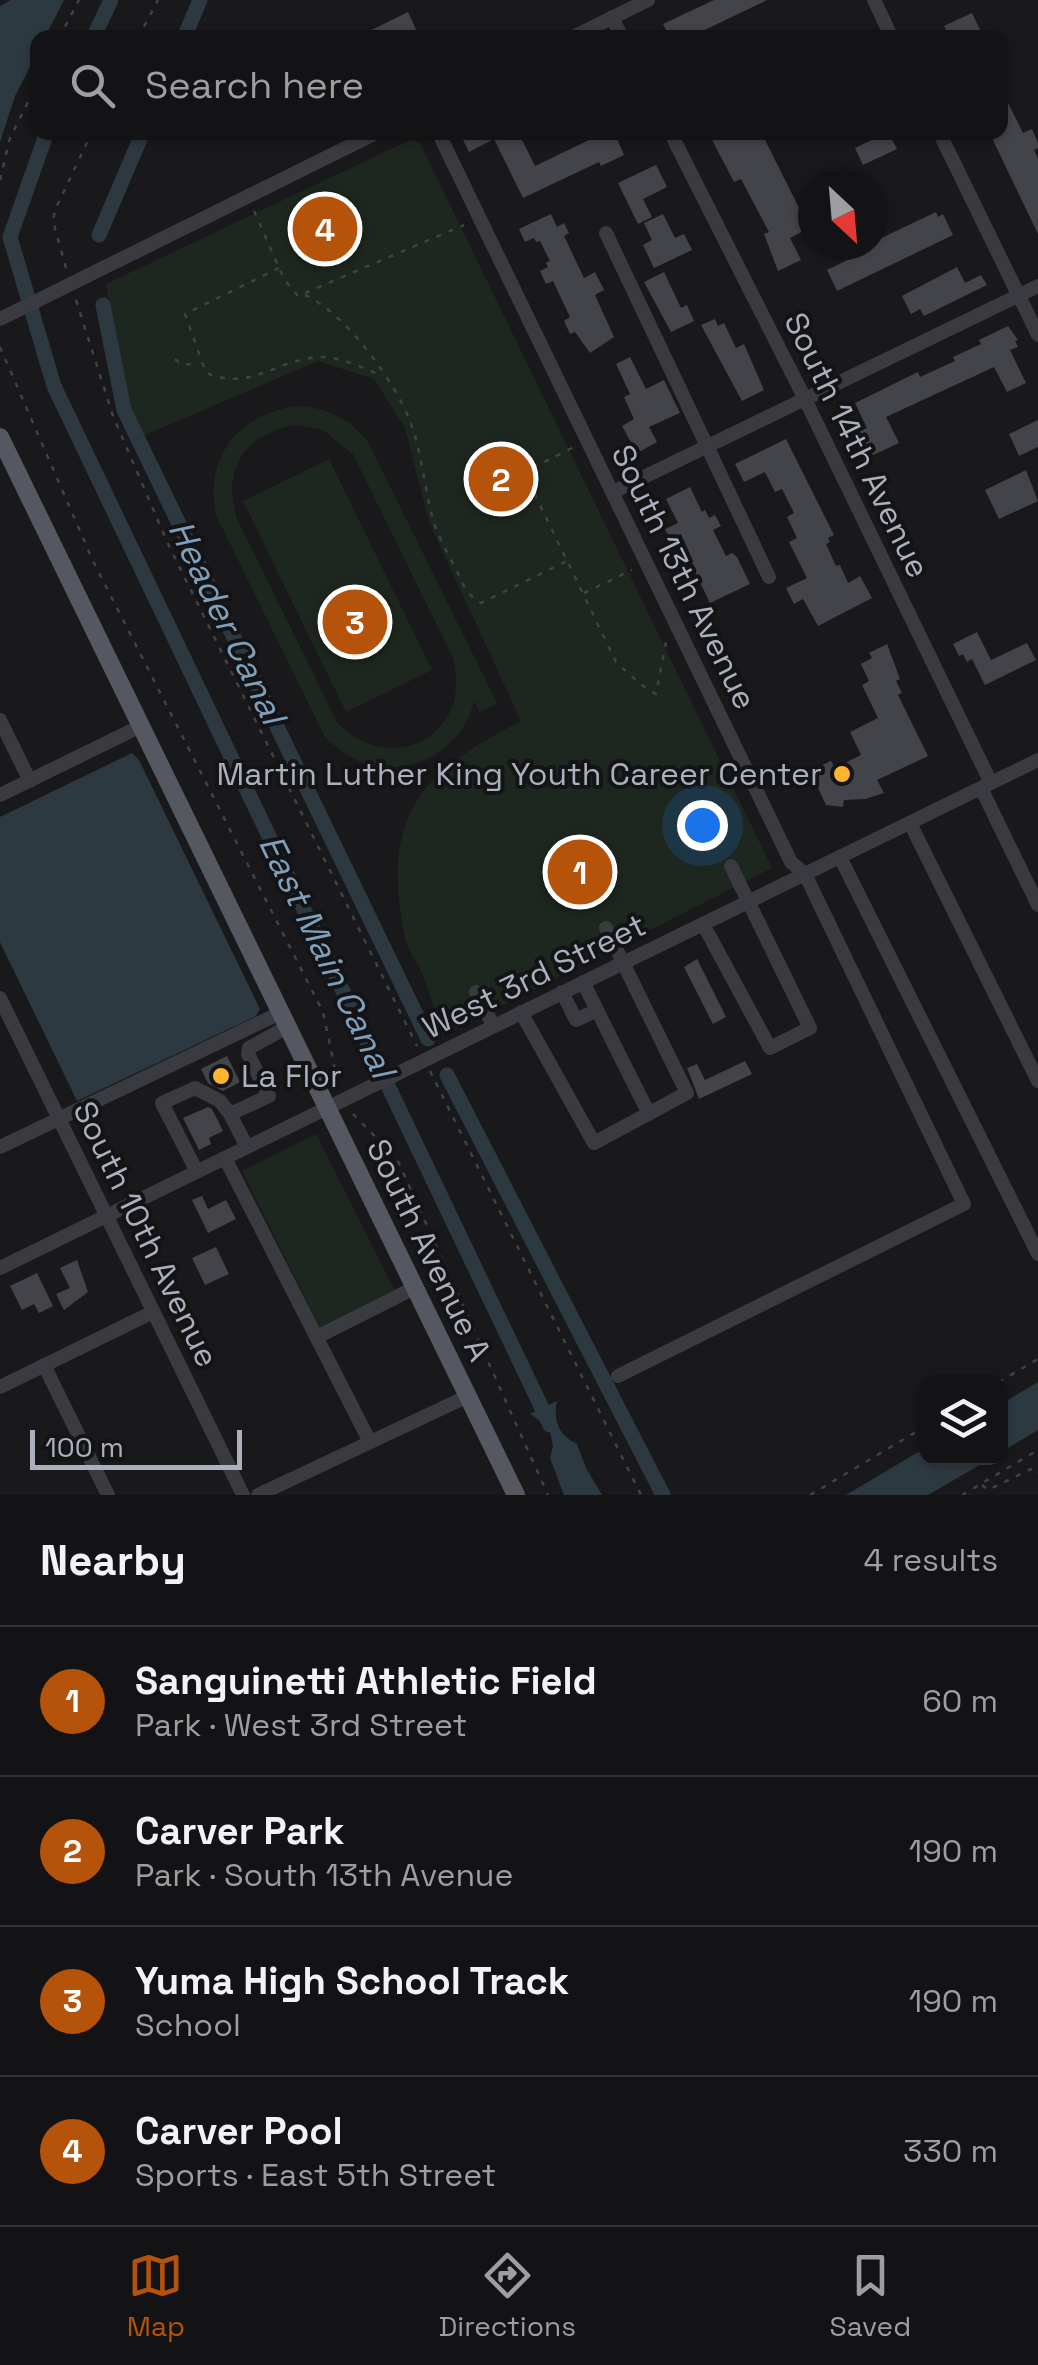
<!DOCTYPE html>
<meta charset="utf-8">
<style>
:root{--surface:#131315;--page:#202022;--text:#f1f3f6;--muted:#9d9ea0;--line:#323234;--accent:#b45309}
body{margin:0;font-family:"Space Grotesk",sans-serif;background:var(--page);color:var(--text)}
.controls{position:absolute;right:30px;bottom:30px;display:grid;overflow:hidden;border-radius:20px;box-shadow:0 2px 8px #0004}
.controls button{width:90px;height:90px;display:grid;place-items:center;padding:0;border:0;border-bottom:2px solid var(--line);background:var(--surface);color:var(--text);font:50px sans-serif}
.compass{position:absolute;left:798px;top:170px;width:90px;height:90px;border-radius:50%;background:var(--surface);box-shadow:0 2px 8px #0004;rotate:154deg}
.scale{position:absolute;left:30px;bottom:25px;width:212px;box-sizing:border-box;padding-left:10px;border:5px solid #aab0bc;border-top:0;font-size:28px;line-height:35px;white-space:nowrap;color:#aab0bc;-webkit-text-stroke:8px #141417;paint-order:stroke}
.you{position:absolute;left:702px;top:825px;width:35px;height:35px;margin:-25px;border:8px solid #fff;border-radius:50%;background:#1a73e8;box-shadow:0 0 0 15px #1a73e833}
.badge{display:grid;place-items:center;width:65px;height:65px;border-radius:50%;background:var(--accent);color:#fff;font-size:32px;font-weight:700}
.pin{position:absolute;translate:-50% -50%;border:5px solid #fff;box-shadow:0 2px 10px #0006}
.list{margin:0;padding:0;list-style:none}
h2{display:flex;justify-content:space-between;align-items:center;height:130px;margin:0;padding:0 40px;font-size:42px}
h2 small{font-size:32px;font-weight:400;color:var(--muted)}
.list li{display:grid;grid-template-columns:65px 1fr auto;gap:30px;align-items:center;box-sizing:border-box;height:150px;padding:0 40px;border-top:2px solid var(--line)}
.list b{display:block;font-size:38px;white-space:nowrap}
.list p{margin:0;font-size:32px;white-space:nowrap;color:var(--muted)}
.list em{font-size:32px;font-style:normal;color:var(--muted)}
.icon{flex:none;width:55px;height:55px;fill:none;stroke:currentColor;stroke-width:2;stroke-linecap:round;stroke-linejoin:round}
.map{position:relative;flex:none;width:1038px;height:1495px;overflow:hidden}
.search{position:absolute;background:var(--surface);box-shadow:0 2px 8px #0004;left:30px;right:30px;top:30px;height:110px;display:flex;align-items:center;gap:25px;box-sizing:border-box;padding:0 35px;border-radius:20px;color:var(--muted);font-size:38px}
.sheet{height:730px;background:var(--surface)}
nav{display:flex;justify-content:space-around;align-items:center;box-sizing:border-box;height:140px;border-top:2px solid var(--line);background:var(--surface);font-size:28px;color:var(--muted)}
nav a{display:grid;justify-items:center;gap:5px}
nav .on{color:var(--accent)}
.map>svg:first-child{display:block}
.green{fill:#1e271f;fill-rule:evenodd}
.water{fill:#2d3941}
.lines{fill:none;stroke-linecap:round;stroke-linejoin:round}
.canal{stroke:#2d3941;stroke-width:15}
.building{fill:#434449}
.path{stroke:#3f4248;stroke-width:2.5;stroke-dasharray:5 8;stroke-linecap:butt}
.minor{stroke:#3a3b41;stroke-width:14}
.major{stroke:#555860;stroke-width:18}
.poi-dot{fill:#ffb32e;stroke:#141417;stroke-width:4}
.labels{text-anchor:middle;stroke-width:8;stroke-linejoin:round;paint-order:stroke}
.street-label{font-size:32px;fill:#aab0bc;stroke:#141417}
.poi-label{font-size:32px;fill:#aab0bc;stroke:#141417;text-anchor:end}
.water-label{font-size:35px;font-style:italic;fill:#7fa0ba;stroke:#141417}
</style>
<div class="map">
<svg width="1038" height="1495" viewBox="0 0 1038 1495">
<rect width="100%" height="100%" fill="#19191c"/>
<path class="green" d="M412,139L420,143L772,868L442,1036C434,1012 429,985 417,963C415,959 411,954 409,950C402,933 401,914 399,897C389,798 443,762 521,721L429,522L405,428L374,379L318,361L143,436L128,406L106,284Z
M298,406C328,408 349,418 368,442L497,703L480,712L474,701C463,749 411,779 364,763C349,758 337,748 325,737L216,515C204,456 240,413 298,406ZM294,425L323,430L353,454L453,658C474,735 391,780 337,722L238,521C220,471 244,435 294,425Z
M329,459L432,670L346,712L243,501Z
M316,1134L401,1303L326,1340L242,1171Z"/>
<path class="water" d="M11,0H64L45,37L38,38L37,53L15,96L0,142V6Z
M132,753L139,760L260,1009L256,1016L77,1101L0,942V817Z
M1038,1382V1430L1001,1452V1404Z
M557,1401C553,1420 558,1435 577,1444L586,1468L602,1495H564L550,1458L553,1446L549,1427L530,1414Z
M925,1448L926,1458H992L928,1495H846Z"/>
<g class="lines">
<path class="canal" d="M93,38L111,0
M184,38L200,0
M47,132L10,237L54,386L550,1425
M99,235L143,132
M103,305L124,410L428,1039
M447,1075L663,1495"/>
</g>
<path class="building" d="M714,0H767L688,38H670L663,24Z
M408,12L420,38H355Z
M972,13L984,38H950L944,26Z
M1000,87L1023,133L1032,129L1038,143V148L1034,150L1038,159V234L989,132H1000Z
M479,132H518L535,166L589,140L585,132H614L624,155L601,166L599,162L523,198L494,139L469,152L463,140Z
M716,132H726L729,138L739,132H761L809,228L790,238L801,260L778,271L764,234L769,232L741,179L734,182L710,136Z
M888,132L897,149L863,165L855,148Z
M656,165L667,187L643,199L652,217L638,224L618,183Z
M936,212L938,217L943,214L953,235L837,291L827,270L872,248L873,242Z
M551,214L557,227L564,223L569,233L564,236L584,278L595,272L604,290L595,295L614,337L590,353L575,332L570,334L564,321L570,317L553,281L546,284L540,271L548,267L546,263L550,261L540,241L536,242L534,238L525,242L519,229Z
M663,214L675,238L684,234L692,250L654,268L643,245L652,240L644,223Z
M957,267L965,283L981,275L987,285L924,316L920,309L911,314L902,296Z
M664,272L681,308L687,305L694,321L671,332L644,282Z
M715,319L718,326L724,323L736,348L744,344L764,390L742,401L701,325Z
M1008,326L1018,340L1015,341L1018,347L1010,350L1026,383L1007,392L994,367L886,417L899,443L873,455L869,447L864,450L856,433L867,428L855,403L918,372L920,377L955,361L953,357L981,344L979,340Z
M630,357L646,389L664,380L680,413L649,427L657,442L637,453L622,426L634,419L624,397L630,394L616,364Z
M1038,420V447L1019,456L1009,434Z
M786,439L834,535L828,538L830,542L826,544L836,566L840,565L848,583L860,576L872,598L818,626L803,599L794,604L786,588L807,578L789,542L797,538L787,517L794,513L782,489L775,492L765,472L744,482L735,464Z
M1026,470L1038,501L999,519L985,490Z
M690,487L702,512L705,510L709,518L715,515L721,526L713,530L726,556L732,553L737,557L750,584L710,603L687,555L690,554L681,534L670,539L665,529L678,523L666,499Z
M977,632L991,660L1027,643L1036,660L985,685L972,659L967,662L963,654L959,656L953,644Z
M887,644L900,679L896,681L902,693L898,695L928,756L877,780L884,793L865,799L844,800L843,807L826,805L810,771L831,761L835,768L861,755L850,732L878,718L862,685L869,681L861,664L872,658L869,653Z
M697,959L726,1017L713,1024L684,967Z
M227,1056L240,1082L223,1091L208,1083L201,1069Z
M745,1061L752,1074L699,1099L687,1068L697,1064L705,1080Z
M208,1107L212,1109L223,1131L209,1138L211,1144L199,1150L183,1118Z
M202,1196L208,1209L226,1200L236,1219L208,1233L192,1200Z
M216,1247L229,1274L205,1285L192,1258Z
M77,1260L88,1292L64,1310L56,1294L70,1288L60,1268Z
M37,1273L53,1306L39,1313L34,1304L22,1310L10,1286Z"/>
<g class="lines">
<path class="path" d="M59,38L79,0
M138,38L158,0
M0,180L10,138L38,82
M254,211L284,279L298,296L464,225
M66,268L53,221L55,210L92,132
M279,268L185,314L206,373C253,392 277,358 322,357C342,357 365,369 383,376
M305,295C345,313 394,380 410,421C423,454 424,492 435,526C440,540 448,554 455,567C462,582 466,595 481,603L567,561
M76,300L113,416L169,546L417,1046
M0,347L93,561L323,1012L338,1084
M175,359L182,365L199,363
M572,448L524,472L616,662L640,684L656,694L666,642
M584,593L632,570
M430,1071L641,1495
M353,1114L397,1159L548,1495
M999,1382L1038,1359
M982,1485L988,1490L1031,1469L1035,1474L1038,1473
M810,1495L926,1426
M962,1495L1038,1450"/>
<path class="minor" d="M874,0L892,38
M612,17L622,38
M571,38L648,0
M438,132L791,862L805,874L964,1204L618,1376
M670,132L804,397L991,783
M939,132L1038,335
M606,233L769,577
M0,319L378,132
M613,492L1038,286
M0,720L30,781
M981,788L1038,905
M0,795L141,726
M910,823L1038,1081
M840,857L1038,1254
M703,924L770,1048L810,1028L731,866
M583,982L649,1114
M476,992L493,1025
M562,992L576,1020L597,1010
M0,998L243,1495
M521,1012L594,1143L687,1093L606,928
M0,1147L280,1013
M247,1147L230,1114L269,1096L248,1054L249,1048L287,1027
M225,1158L370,1442
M197,1172L162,1103L195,1088L220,1101L230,1114
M0,1268L1038,760
M317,1337L414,1288
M44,1365L108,1495
M0,1387L153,1312
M258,1495L468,1396"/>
<path class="major" d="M0,437L516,1495"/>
</g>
<g class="poi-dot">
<circle cx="842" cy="774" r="10"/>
<circle cx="221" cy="1076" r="10"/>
</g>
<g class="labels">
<g class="street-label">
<text transform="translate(857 445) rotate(64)" y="11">South 14th Avenue</text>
<text transform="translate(684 577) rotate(64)" y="11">South 13th Avenue</text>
<text transform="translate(534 976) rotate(-26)" y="11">West 3rd Street</text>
<text transform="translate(146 1234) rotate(64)" y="11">South 10th Avenue</text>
<text transform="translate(429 1250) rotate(64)" y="11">South Avenue A</text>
</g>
<g class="poi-label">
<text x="822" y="785">Martin Luther King Youth Career Center</text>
<text x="241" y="1087" text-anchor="start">La Flor</text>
</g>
<g class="water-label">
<text transform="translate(227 622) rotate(64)" y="12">Header Canal</text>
<text transform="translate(327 956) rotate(64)" y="12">East Main Canal</text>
</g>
</g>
</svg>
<div class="controls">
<button><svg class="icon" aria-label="layers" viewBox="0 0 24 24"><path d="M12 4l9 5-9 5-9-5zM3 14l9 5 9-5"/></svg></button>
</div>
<svg class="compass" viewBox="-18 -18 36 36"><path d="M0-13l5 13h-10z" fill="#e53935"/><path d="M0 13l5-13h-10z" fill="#9d9ea0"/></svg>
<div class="scale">100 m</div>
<div class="you"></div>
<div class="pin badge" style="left:580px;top:872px">1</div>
<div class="pin badge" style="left:501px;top:479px">2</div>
<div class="pin badge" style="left:355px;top:622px">3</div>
<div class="pin badge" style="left:325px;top:229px">4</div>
<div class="search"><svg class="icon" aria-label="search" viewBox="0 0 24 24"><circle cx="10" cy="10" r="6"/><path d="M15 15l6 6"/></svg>Search here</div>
</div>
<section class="sheet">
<h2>Nearby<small>4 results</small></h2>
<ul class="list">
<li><span class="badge">1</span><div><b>Sanguinetti Athletic Field</b><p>Park · West 3rd Street</p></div><em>60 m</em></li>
<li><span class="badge">2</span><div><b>Carver Park</b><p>Park · South 13th Avenue</p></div><em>190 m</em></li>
<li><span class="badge">3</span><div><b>Yuma High School Track</b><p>School</p></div><em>190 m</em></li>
<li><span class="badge">4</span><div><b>Carver Pool</b><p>Sports · East 5th Street</p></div><em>330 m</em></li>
</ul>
</section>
<nav>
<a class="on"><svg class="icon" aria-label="map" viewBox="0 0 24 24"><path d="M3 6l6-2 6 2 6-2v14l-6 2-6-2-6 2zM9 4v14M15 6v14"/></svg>Map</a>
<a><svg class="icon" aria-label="directions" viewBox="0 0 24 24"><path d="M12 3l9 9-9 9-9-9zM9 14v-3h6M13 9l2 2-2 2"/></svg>Directions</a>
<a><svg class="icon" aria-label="saved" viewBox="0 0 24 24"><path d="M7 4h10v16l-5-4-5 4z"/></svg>Saved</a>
</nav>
